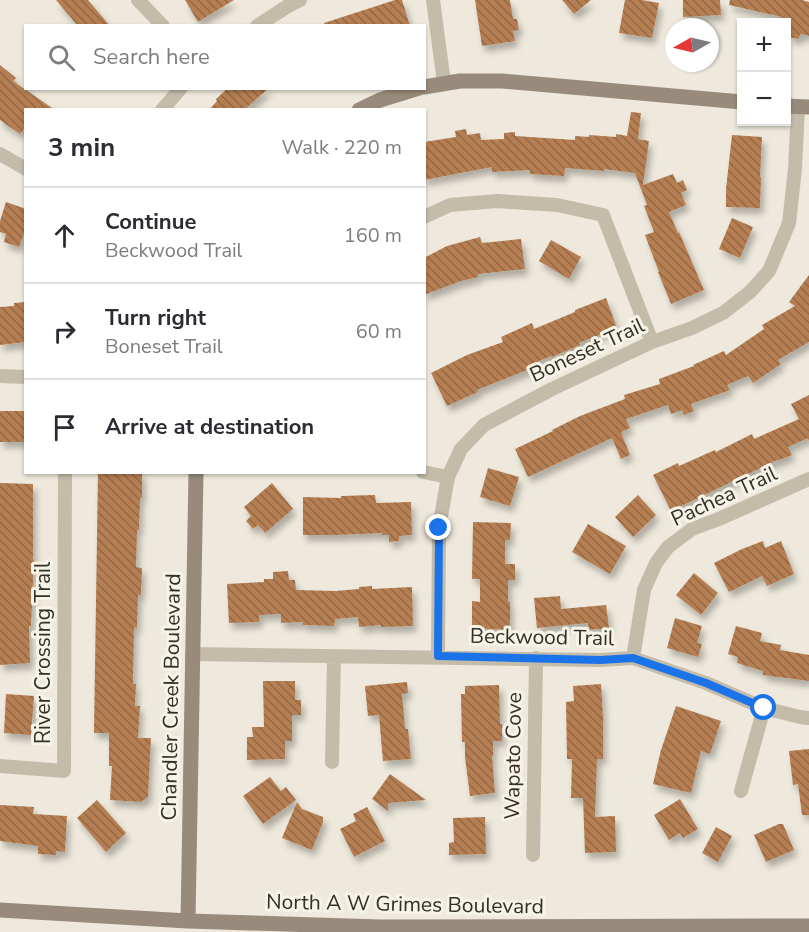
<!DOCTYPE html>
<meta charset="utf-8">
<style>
:root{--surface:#fff;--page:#f7f7f7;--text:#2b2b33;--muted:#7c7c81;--line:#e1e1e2}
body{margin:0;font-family:"Nunito Sans",sans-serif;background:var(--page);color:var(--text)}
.controls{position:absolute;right:18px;top:18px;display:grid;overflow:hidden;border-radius:0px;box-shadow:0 2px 4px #0004}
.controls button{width:54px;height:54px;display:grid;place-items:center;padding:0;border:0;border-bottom:2px solid var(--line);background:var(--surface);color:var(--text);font:30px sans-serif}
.compass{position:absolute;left:665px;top:18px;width:54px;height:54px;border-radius:50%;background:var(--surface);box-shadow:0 2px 4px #0004;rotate:262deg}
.stop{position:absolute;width:18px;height:18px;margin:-14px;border:4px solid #1a73e8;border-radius:50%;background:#fff}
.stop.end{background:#1a73e8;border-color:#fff;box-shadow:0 2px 6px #0008}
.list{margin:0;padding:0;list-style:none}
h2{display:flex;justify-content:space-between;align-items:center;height:78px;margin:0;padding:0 24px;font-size:26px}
h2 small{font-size:20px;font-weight:400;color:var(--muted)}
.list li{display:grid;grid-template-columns:39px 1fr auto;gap:18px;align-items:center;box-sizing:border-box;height:96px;padding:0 24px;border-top:2px solid var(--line)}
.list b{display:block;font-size:22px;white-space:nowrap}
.list p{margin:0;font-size:20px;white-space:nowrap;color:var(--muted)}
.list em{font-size:20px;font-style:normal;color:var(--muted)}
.icon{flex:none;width:33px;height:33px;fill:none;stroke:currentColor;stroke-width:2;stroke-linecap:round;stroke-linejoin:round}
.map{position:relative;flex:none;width:809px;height:932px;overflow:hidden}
.search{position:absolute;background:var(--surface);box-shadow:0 2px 4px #0004;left:24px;top:24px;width:402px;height:66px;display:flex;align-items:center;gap:15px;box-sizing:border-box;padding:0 21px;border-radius:0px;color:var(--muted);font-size:22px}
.panel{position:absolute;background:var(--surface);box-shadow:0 2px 4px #0004;left:24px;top:108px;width:402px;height:366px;border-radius:0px}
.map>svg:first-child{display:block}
.building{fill:url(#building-back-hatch);filter:url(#shadow)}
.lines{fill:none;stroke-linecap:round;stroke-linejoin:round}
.street{stroke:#c5bba9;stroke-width:14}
.secondary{stroke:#988b7b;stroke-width:15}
.route{stroke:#1a73e8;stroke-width:8}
.labels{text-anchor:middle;stroke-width:6;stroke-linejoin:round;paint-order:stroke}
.street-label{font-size:21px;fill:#332e28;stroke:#f6f3e7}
</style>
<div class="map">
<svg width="809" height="932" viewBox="0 0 809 932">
<defs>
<pattern id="building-back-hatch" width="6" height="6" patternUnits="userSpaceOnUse" patternTransform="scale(1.5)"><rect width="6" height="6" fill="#b67f52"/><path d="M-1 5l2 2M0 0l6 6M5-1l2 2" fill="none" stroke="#956844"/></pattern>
<filter id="shadow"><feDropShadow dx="3.5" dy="6" stdDeviation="3" flood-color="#0004"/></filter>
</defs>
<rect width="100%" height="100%" fill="#eee9dc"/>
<path class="building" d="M56,0H88L110,26H78Z
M185,0H234L198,22Z
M395,0H402L410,26H324V23Z
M475,0H510L513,19H517L519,30L513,31L515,41L482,46Z
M562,0H591L574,14Z
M625,0H642L659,3L652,38L619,33Z
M683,0H720L721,15L683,17Z
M730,0H802L809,2V36L800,34L799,39L788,37L790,30L786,29V22H780L782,17L729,5Z
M0,65L16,78L13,81L55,110H26V126L20,134L0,120Z
M228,88H269L244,110H209L217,101L216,99Z
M631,112L641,113L638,139L649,141L643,185L673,174L677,183L683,180L687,190L681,193L686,205L669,212L678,233L679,232L704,290L671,304L658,272H659L645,235L654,232L644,206L647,205L635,173L604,169V171L565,168L564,176L530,174V170L492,172V167L424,180V142L456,137L455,131L466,129L467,135L480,133L481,140L504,139V133L515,132V136L575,140V136L589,137V135L616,137V134L627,136Z
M732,135L762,137L760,177H761L760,208L726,207V189Z
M6,202L26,209V228L19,247L4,242L6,234L0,232V221Z
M732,218L753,227L740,258L719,249Z
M480,237L482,243L521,239L525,269L478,274V277L461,281L424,295V258L447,246Z
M551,240L581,257L569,279L539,261Z
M809,275V342L778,360L781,364L753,383L748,376L727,385L730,390L691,404L694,411L684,415L682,410L671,414L668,405L626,419L630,428L621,432L630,455L621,459L612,438L528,477L515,449L553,431L552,430L580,416L625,399L624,395L660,384L659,379L694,366L693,365L724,351L726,355L764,329L762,325L795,306L789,302Z
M606,298L617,328L579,343L580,345L552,357L551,356L530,365L532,368L477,390L478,392L447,406L431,373L467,355L503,342L501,337L532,323L534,329L575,312V310Z
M26,302V342L0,345V307L14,306V303Z
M809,395V441L808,438L788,447L792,455L777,461V460L671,511L653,475L678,463L679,466L715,450L716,452L752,434L754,439L799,419L791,404Z
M0,411H26V442H0Z
M488,468L519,477L510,506L480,497Z
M98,472H142V498H140L139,530H137L136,567L142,568L141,595H138L137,628L134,627L133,684H136L135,706H140L138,738H151L148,797L141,802L110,800L112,766H109V733H94Z
M0,483L33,484V560H34L31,626H29L30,663L0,665Z
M272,483L293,509L265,533L258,525L253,529L246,521L251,516L244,507Z
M375,495L376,503L411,502L412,535L399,536V541L389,542V535H382V533L337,535H303V497L341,498V496Z
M638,495L656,515L633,537L615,517Z
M473,522L511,523L510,540H505V564H515V580H508V602H510V630L472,628V601L480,602V579H472Z
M588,524L626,546L610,574L572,552Z
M763,541L765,548L781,541L794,574L767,586L762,576L729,592L714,563L742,549Z
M288,571L289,580H295L296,590L335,591L359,589V587L372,586V589L412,587L413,626L381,627V625L359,627L358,617L335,619L334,626L303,625V622L281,623V614L259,615V622L229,623L227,584L264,582V579H273V572Z
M694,573L718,593L701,615L676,595Z
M560,596L561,609L606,605L609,628L589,630L588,623L537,628L534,598Z
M675,618L702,626L697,643L702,644L698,657L667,648Z
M736,626L762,633L760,641L781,645L780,650L809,655V681L763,675V671L737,663L738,657L728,654Z
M263,681H295V700H301V715H292V741H285V759L247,760V737H253L252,727H264Z
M407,682L408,693L402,694L405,729H408L411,759L383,761L379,715L368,716L365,686Z
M601,684L603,717V759H597L595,817L615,816L616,852L585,853L583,798H571L572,759H567L566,702L574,701L573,686Z
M499,685L500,724H502V741H493V756H492L495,793L470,796L465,757V742H462L461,694H465V686Z
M6,694L34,696L31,735L4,733Z
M676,706L721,721L710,754L701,751L691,793L653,784L661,750Z
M809,749V815H802L798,784L793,785L789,751Z
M390,774L426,800L388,803V811L372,799Z
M270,777L281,791L286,787L296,800L263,824L243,796Z
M680,799L698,829L683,838L680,833L669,840L654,815Z
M97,800L126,833L106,852L77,818Z
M297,802L302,809L323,817V822L312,850L282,838Z
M0,805L34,807L33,814L67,816L65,852L56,851V855L38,854V846L0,841Z
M367,807L385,841L354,857L340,829L356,821L353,814Z
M485,817L486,854L449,855V843L454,842L453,818Z
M779,824H783L794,850L766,862L754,835Z
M716,827L732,836L718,862L702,853Z"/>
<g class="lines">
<path class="street" d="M138,0L163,26
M433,0L444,83
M257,26L288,6L300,0
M162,110L181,88
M0,154L26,169
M424,217L450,205L497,201L557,205L603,215L652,342
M0,376L26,377
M423,472L448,477
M192,654L600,660L633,658L706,683L764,708L800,717L809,718
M438,656L439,528L448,477L461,449L484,425L552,389L652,342L692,328L723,313L750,292L769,271L789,223L795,169L798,107
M633,658L644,590L656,563L668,547L692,529L719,519L809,479
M332,762L334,656
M0,766L64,771L65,472
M741,791L764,708
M533,855L536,658"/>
<path class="secondary" d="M424,87L460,81H502L742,102
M786,106L809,107
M359,110L380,100L419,88
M0,910L188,921L380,927L809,926
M188,921L196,472"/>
</g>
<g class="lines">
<path class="route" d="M439,528L438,656L600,660L633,658L706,683L764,708"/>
</g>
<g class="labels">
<g class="street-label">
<text transform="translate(587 350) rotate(-25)" y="7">Boneset Trail</text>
<text transform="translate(724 496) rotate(-25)" y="7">Pachea Trail</text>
<text transform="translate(542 637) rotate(1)" y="7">Beckwood Trail</text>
<text transform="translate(43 653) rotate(-90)" y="7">River Crossing Trail</text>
<text transform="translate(171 697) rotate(-89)" y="7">Chandler Creek Boulevard</text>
<text transform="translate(513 756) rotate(-89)" y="7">Wapato Cove</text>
<text transform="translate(405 904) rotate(1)" y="7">North A W Grimes Boulevard</text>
</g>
</g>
</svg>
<div class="controls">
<button>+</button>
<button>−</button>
</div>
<svg class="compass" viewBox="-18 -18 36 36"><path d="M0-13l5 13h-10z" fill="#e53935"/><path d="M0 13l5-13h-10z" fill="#7c7c81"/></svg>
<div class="stop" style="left:764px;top:708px"></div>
<div class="stop end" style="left:439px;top:528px"></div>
<div class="search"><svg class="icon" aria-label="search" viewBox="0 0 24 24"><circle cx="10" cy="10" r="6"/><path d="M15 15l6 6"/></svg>Search here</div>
<section class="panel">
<h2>3 min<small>Walk · 220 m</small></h2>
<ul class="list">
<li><svg class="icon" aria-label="ahead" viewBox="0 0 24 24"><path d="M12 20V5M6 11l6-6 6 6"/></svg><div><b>Continue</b><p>Beckwood Trail</p></div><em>160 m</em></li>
<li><svg class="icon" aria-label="right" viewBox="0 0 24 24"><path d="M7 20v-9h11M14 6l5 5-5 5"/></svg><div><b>Turn right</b><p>Boneset Trail</p></div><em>60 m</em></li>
<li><svg class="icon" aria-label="arrive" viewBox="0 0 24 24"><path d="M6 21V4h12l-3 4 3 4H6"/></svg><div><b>Arrive at destination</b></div></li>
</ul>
</section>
</div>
